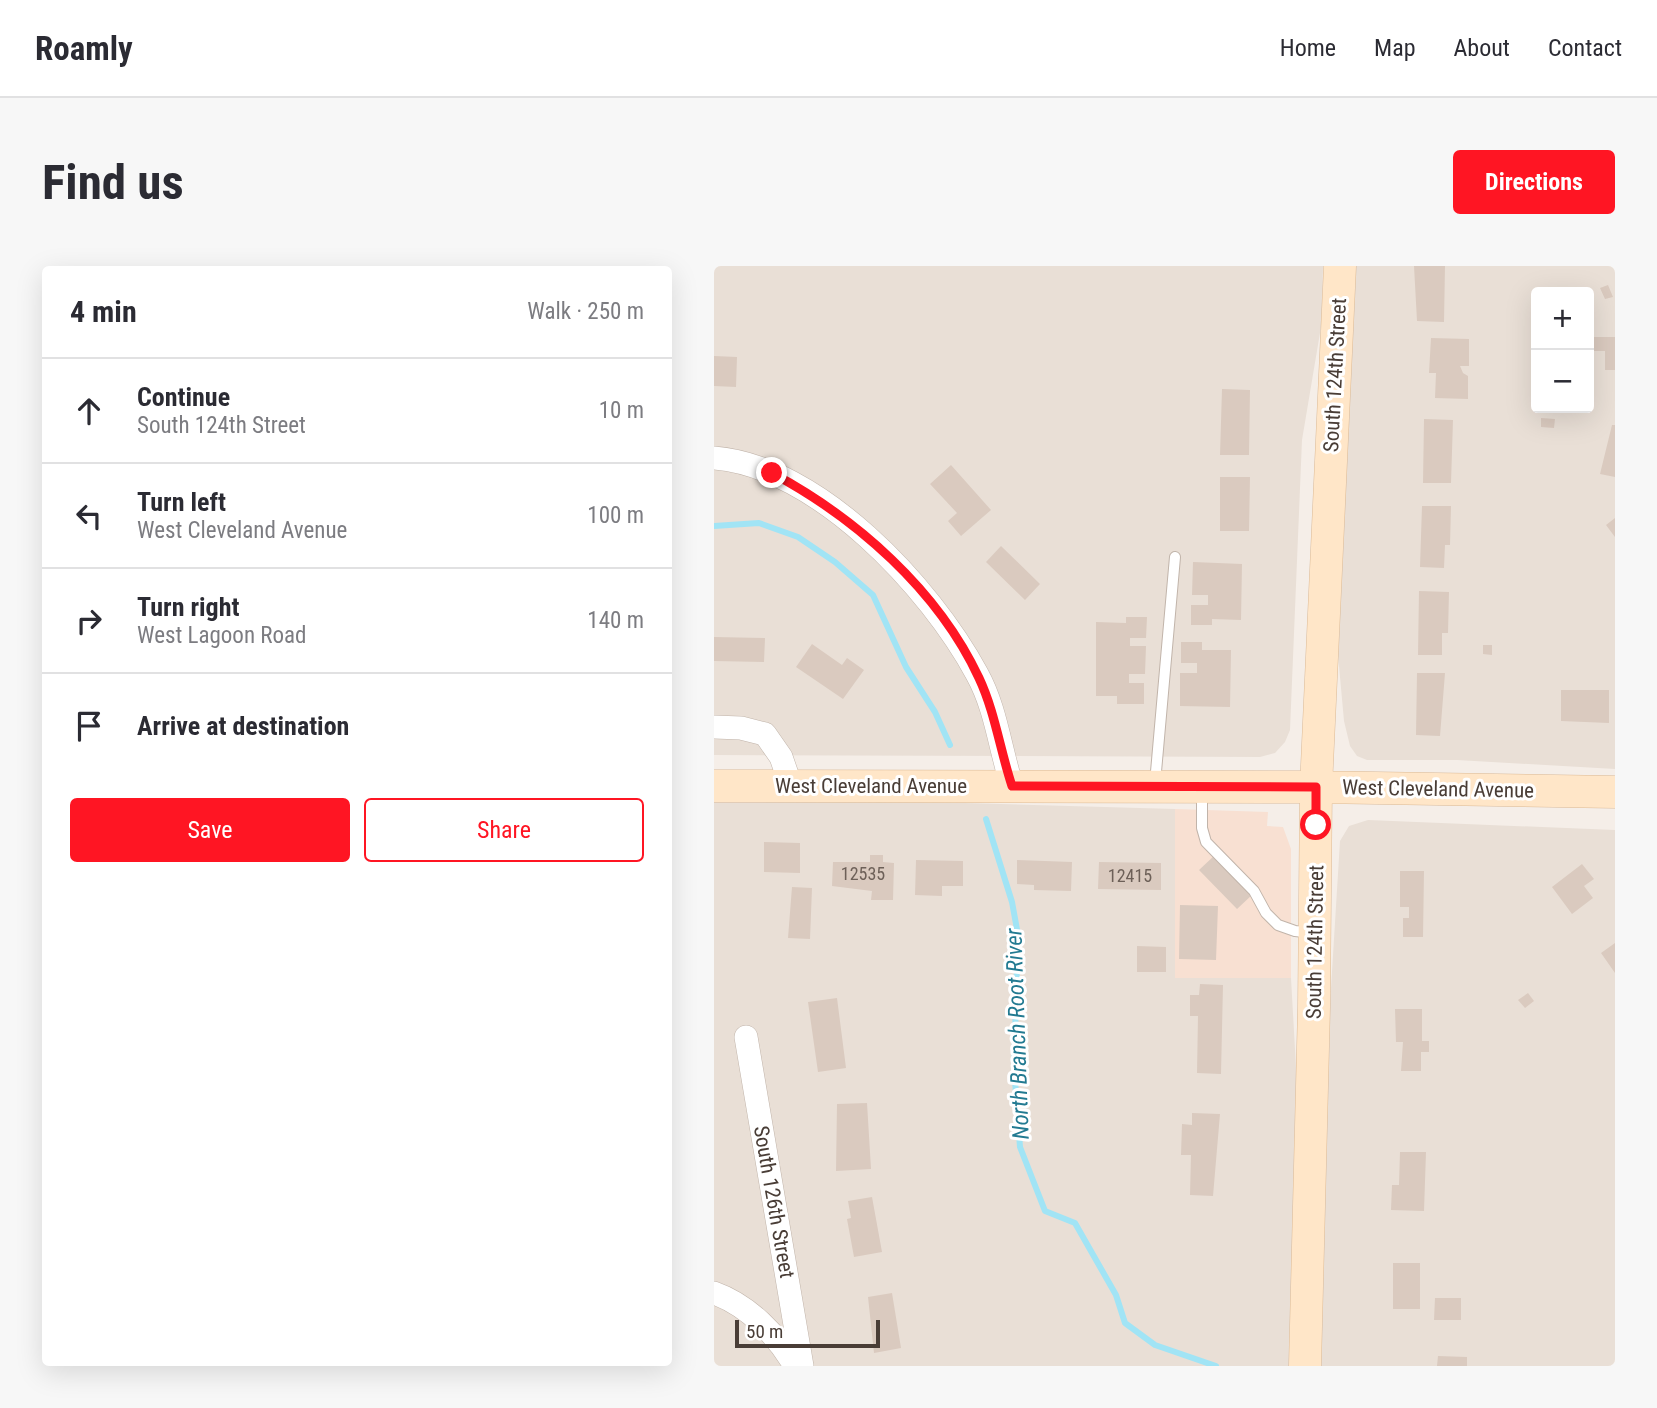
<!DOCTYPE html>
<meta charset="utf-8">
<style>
:root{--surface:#fff;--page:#f7f7f7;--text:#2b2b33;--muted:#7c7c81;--line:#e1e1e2;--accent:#ff1523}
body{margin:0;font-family:"Roboto Condensed",sans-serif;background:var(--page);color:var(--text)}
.controls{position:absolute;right:21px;top:21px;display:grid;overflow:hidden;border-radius:7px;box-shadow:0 7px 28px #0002}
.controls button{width:63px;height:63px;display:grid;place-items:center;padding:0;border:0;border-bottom:2px solid var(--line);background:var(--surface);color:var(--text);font:35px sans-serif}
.scale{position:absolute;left:21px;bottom:18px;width:145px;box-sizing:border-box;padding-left:7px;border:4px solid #493d36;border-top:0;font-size:19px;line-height:24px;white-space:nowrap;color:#493d36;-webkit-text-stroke:5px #fff;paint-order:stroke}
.stop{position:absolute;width:21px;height:21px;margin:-16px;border:5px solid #ff1523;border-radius:50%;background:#fff}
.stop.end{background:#ff1523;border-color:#fff;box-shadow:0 2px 7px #0008}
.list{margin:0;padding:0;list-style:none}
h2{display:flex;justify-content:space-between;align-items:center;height:91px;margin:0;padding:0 28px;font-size:30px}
h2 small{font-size:23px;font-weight:400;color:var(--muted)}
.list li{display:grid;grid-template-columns:46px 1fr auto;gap:21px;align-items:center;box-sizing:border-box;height:105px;padding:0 28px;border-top:2px solid var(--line)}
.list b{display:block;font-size:26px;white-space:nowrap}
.list p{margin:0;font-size:23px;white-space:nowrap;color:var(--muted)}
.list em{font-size:23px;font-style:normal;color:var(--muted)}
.actions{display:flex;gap:14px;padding:21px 28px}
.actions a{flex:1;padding:16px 0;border:2px solid var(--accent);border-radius:7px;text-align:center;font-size:24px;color:var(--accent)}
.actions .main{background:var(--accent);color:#fff}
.icon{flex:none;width:38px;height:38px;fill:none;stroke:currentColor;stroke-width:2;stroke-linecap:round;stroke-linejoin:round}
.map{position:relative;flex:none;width:901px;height:1100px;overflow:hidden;border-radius:7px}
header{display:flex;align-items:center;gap:42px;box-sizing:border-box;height:98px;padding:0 35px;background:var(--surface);border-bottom:2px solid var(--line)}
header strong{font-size:33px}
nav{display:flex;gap:38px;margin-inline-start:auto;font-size:24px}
.intro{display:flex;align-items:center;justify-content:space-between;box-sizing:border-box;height:168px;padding:0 42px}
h1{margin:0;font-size:49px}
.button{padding:18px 32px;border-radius:7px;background:var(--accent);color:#fff;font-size:24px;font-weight:700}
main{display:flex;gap:42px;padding:0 42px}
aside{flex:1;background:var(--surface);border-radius:7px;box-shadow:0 7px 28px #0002}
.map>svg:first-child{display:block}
.residential{fill:#e9dfd6;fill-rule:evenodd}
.commercial{fill:#f8e0d2}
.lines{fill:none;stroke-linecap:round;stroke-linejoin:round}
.stream{stroke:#a1e4f5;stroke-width:6}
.building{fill:#dacabf}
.lane-casing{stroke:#c1b4aa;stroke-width:12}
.street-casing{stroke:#c1b4aa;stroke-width:24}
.secondary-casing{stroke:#dbba97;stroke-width:33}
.lane{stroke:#fff;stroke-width:10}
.street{stroke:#fff;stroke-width:23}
.secondary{stroke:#ffe6c8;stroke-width:32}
.route{stroke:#ff1523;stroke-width:9}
.labels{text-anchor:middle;stroke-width:6;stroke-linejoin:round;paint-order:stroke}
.number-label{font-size:18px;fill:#6d6058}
.street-label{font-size:21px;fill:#493d36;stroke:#fff}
.water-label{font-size:23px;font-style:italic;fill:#227a91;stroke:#fff}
</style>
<header>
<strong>Roamly</strong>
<nav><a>Home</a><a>Map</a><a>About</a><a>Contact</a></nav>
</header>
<div class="intro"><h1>Find us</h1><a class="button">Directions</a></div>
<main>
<aside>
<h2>4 min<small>Walk · 250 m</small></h2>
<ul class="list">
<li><svg class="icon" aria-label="ahead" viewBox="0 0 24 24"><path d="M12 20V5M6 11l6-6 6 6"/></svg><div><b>Continue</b><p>South 124th Street</p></div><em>10 m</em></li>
<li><svg class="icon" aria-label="left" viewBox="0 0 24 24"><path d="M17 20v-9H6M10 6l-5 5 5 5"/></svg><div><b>Turn left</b><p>West Cleveland Avenue</p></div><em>100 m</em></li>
<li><svg class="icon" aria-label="right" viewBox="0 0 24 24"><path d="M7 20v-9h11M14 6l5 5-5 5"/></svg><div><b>Turn right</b><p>West Lagoon Road</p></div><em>140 m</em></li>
<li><svg class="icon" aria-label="arrive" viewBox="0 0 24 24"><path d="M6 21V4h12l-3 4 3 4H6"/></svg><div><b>Arrive at destination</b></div></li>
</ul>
<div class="actions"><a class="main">Save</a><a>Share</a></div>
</aside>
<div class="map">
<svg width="901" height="1100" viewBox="0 0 901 1100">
<rect width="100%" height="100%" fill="#f5eee8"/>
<path class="residential" d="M0,0H609L608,55L588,174L576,464L571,476L561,487L546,491L0,489Z
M636,0H901V503L743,494H653L643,490L636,480L630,455L623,378ZM822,26H875V142H822Z
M0,530L461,543V711L577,712L587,890L579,1100H0Z
M654,554L901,564V1100H601L608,869L626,575L635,560Z"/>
<path class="commercial" d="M461,543L554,546L553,560L569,561L577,583V712H461Z"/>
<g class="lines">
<path class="stream" d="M0,260L45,257L84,271L121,296L159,329L192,401L221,446L236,479
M272,553L298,636L304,669L300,801L306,881L331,945L361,957L402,1029L411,1057L441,1079L502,1100"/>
</g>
<path class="building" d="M700,0H731L730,56L703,55Z
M894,19L899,31L891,33L886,22Z
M875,71H901V104H891V85H875Z
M717,72L755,73V100H746L749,107L754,110V133L721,132L722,107H715Z
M0,90L23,91L22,121L0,120Z
M508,123L536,124L535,189H506Z
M827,152L841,153L840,162L827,161Z
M710,153L739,154L737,217H709Z
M898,159H901V211L886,208Z
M237,199L277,244L247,270L234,255L243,247L216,218Z
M506,211H536L535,265H506Z
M708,240H737L736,279H731L730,302L706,301Z
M901,252V271L892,259Z
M287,280L326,318L311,334L272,296Z
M479,296L528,298L527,354L498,353V359H477V339H494V329H478Z
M705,325L735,326L734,367H728V389H704Z
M412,351H433L432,372H416V380H432L431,408H415V417H430V438H403V430H382V356L412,357Z
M0,371L51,372L50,396L0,395Z
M467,376H488V384H517L516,441L466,440V407H483V397H467Z
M98,378L128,399L133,392L150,404L129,433L82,401Z
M769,379H778V389L769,388Z
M703,407H731L726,470L702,469Z
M847,424H895V457L847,455Z
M50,576L86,577V607L50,606Z
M156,589H169V596L180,597L179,634H157L158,625L118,620L119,596H156Z
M501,589L539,628L523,643L485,604Z
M202,594L249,595V620H228V630L201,629Z
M303,594L358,596L357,625L320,624V619L303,618Z
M385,596L447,597V624L384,623Z
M868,598L880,613L870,620L879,632L858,648L838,621Z
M686,605H710L709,671H689V652H695V641H686Z
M78,621L98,622L96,673L74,672Z
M466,639L504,640L502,694L465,693Z
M901,677V707L887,687Z
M423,680L452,681V706H423Z
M486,718L509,719L507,808L483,807L484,750H476V729H485Z
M814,727L820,735L811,742L804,734Z
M123,732L132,802L104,806L94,736Z
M681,743H708V775H715V786H707V805H687L689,776H682Z
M153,837L157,903L122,905L123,838Z
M478,847L506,848L499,930L476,929L477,889H467L468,858L478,859Z
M686,886H712L710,945L677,944L678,919H685Z
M158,931L168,986L140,991L133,953L137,952L134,935Z
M679,997H706V1043H679Z
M178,1027L187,1082L160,1087L154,1031Z
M721,1032H747V1054H720Z
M724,1090L753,1091V1100H723Z"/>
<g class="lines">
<g class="lane-casing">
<path id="lane" d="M441,517L461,291
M488,523V562L492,576L540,625L552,647L564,659L581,665L599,667"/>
</g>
<g class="street-casing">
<path id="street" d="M0,192C104,200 216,321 263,408C282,442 286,483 298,520
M0,461L27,462L51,468L67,491L77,520
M32,771L88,1100
M0,1027C34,1039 63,1069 81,1100"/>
</g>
<g class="secondary-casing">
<path id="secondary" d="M0,520L602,521L901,526
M591,1100L600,741L602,521L626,0"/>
</g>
<use href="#lane" class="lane"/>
<use href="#street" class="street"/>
<use href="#secondary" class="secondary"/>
</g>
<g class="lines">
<path class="route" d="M58,207C142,252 224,324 265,412C281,446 286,484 298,520L602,521V559"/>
</g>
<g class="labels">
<g class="number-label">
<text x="149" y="614">12535</text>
<text x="416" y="616">12415</text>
</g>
<g class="street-label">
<text transform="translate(621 109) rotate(-87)" y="7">South 124th Street</text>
<text x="157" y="527">West Cleveland Avenue</text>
<text transform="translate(724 523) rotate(1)" y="7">West Cleveland Avenue</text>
<text transform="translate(601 676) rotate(-89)" y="7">South 124th Street</text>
<text transform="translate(60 936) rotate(80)" y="7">South 126th Street</text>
</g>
<g class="water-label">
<text transform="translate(303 768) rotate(-92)" y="8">North Branch Root River</text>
</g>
</g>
</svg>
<div class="controls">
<button>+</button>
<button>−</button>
</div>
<div class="scale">50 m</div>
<div class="stop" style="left:602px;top:559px"></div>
<div class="stop end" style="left:58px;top:207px"></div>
</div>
</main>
